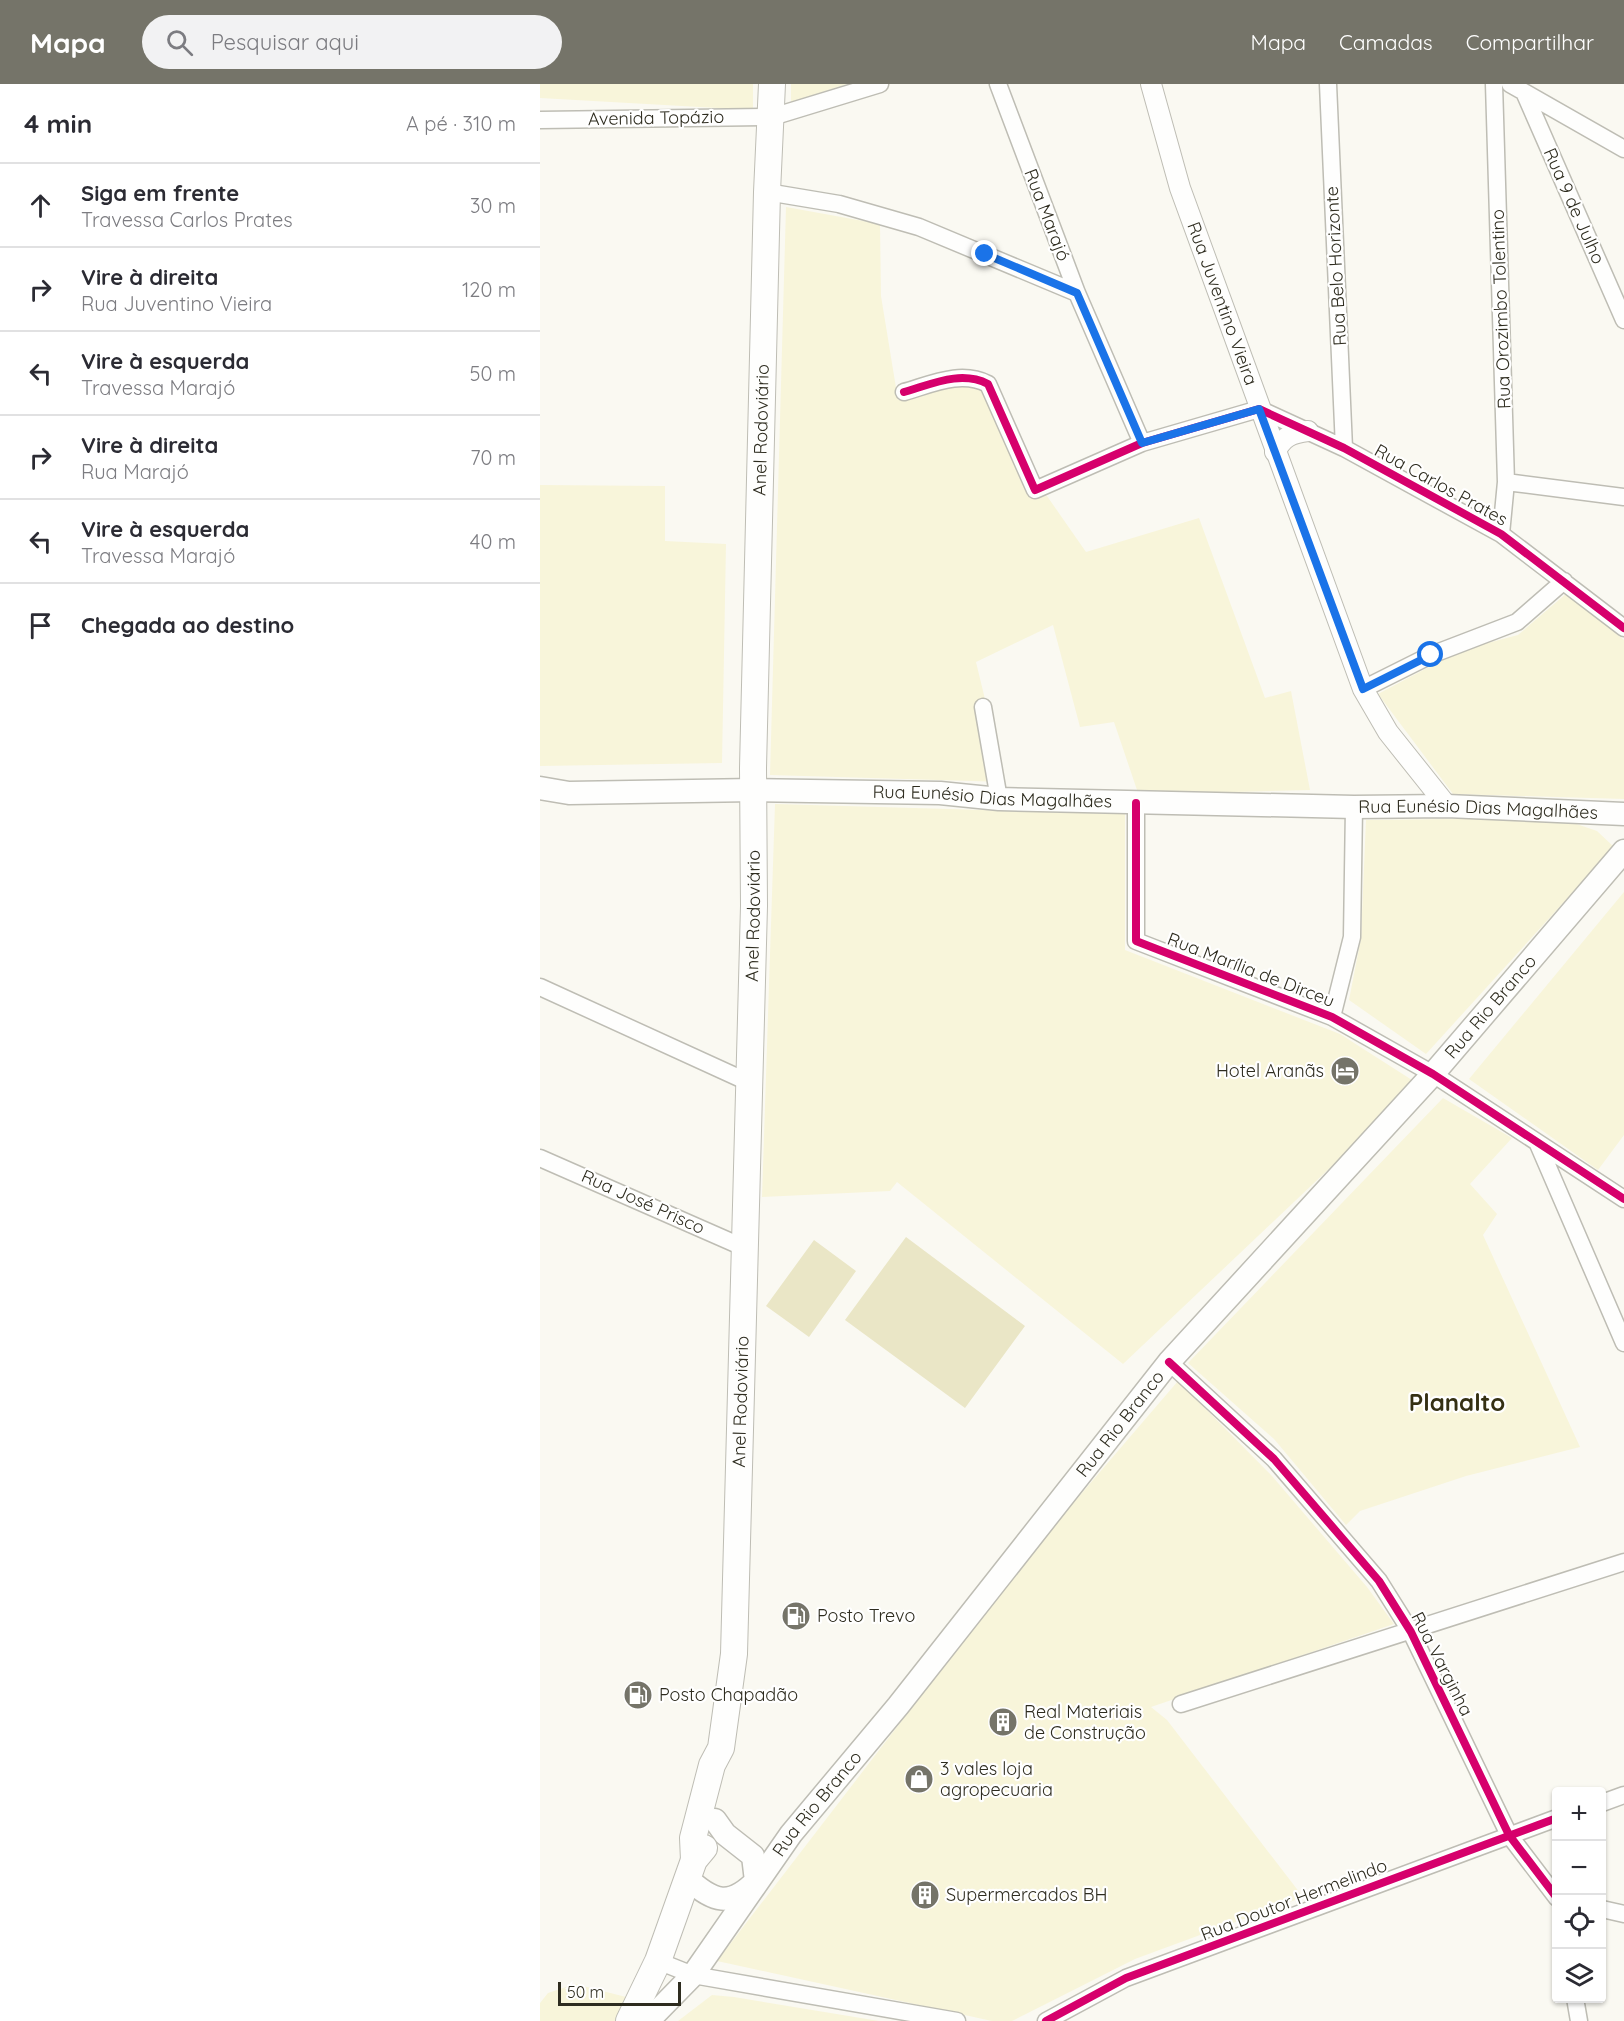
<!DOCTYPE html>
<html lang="pt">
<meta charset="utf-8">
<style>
:root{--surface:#fff;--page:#f2f2f3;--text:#2b2b33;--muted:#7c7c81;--line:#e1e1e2;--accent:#757469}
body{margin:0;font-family:Quicksand,sans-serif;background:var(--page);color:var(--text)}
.controls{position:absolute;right:18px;bottom:18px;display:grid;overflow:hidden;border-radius:6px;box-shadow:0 2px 4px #0004}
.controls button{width:54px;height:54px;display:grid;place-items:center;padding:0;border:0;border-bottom:2px solid var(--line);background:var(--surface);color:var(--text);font:30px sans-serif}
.scale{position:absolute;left:18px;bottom:15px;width:123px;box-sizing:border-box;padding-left:6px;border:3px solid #2e2c1f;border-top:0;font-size:16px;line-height:21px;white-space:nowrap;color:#2e2c1f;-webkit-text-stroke:4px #fff;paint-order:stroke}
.stop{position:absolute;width:18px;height:18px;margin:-14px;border:4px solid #1a73e8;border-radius:50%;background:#fff}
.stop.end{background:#1a73e8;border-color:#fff;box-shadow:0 2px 6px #0008}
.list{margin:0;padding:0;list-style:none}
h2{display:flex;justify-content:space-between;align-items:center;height:78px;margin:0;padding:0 24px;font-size:26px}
h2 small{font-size:20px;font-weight:400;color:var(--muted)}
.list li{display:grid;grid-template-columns:39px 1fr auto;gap:18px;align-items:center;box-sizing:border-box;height:84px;padding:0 24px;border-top:2px solid var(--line)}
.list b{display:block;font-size:22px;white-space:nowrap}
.list p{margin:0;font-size:20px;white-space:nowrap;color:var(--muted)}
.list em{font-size:20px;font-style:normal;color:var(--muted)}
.icon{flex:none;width:33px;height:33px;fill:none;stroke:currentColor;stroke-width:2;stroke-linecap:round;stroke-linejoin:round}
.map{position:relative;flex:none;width:1084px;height:1937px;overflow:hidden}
header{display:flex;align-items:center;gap:36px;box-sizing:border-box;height:84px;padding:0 30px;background:var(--accent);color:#fff}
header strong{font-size:28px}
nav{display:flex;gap:33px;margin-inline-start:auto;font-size:21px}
.search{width:420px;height:54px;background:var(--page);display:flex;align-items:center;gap:15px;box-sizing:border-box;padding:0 21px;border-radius:33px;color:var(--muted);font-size:22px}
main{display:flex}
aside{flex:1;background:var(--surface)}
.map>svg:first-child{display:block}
.built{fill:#f8f5da}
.green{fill:#eae6c6}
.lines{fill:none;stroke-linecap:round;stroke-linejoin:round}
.minor-casing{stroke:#bebdb4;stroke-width:19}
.tertiary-casing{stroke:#bebdb4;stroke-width:22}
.secondary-casing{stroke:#bebdb4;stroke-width:25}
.primary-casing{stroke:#bebdb4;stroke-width:28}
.minor{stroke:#fefefd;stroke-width:16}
.tertiary{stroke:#fefefd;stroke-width:20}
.secondary{stroke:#fefefd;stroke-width:22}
.primary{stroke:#fefefd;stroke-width:26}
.cycleway-casing{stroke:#fff;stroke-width:11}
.cycleway{stroke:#d6006c;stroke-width:8}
.route{stroke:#1a73e8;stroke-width:8}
.labels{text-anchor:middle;stroke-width:4.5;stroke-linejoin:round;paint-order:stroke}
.street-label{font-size:18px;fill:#2e2c1f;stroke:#fff}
.poi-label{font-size:18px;fill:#2e2c1f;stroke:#fff;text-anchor:start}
.district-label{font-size:24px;font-weight:bold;fill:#353013;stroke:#fff}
</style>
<header>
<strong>Mapa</strong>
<div class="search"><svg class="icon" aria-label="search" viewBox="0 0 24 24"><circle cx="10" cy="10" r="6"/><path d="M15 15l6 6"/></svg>Pesquisar aqui</div>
<nav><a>Mapa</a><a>Camadas</a><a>Compartilhar</a></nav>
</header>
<main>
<aside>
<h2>4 min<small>A pé · 310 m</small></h2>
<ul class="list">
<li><svg class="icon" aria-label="ahead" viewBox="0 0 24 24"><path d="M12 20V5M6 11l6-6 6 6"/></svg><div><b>Siga em frente</b><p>Travessa Carlos Prates</p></div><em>30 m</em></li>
<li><svg class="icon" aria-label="right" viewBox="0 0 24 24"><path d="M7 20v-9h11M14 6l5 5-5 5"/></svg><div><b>Vire à direita</b><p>Rua Juventino Vieira</p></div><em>120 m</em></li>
<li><svg class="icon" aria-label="left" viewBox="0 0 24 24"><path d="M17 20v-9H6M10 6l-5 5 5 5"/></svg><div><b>Vire à esquerda</b><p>Travessa Marajó</p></div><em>50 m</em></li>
<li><svg class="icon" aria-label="right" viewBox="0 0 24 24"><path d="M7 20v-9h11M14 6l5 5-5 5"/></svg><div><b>Vire à direita</b><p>Rua Marajó</p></div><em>70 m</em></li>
<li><svg class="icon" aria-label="left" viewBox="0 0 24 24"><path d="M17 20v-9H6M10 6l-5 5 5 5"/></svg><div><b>Vire à esquerda</b><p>Travessa Marajó</p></div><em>40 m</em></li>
<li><svg class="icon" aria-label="arrive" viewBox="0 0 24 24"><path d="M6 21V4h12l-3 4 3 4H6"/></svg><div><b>Chegada ao destino</b></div></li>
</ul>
</aside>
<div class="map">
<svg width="1084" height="1937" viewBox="0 0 1084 1937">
<rect width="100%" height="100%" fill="#faf9f2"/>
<path class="built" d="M0,0H213V26L0,14Z
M251,0H307L251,18Z
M246,123L340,140L341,212L358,316L429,298L445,306L490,414L507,412L546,468L659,434L725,614L751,607L770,706L656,709L597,706L574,638L540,643L513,541L436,578L465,698L230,691Z
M0,401L125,402V457L186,460L182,679L0,682Z
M1027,509L1084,556V715L913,710L838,610L921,566L978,551Z
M235,720L585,730V866L800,950L872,996L812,1063L583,1280L357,1098L350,1107L222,1113Z
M1019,734L1057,747L1074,763L886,970L809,916L821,854L826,736Z
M1084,808V1051L1058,1086L929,995Z
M903,1014L972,1054L930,1100L957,1130L943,1151L1040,1363L926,1392L820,1427L806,1441L734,1355L648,1279Z
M638,1297L732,1392L827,1503L854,1540L611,1623L627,1636L763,1813L595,1875L472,1937H452L177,1877L493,1466Z
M35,1900L90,1914L75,1937H0V1919L8,1909Z
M172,1911L194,1913L339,1937H138Z"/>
<path class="green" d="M366,1153L485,1242L425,1324L305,1236Z
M274,1156L316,1187L269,1253L226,1222Z"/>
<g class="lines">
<g class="minor-casing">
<path id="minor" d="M458,0L537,209L602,359
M788,0L804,364
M954,0L966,398L961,450
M970,0L1084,65
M984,8L1084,236
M0,36L232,33L340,0
M227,108L299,120L379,143L537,209
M364,308C392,300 421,286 448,300L495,406L602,359L719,325L804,364L961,450L1084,544
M966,398L1084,413
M823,605L891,571L977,538L1024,497
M443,623L459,715
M596,719V857L792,933L893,990L1084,1115
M0,903L208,998
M792,933L812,853L814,723
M998,1060L1084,1259
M0,1074L205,1164
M629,1278L734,1375L839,1497L871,1548L969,1751L1017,1814
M641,1620L1084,1478
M1062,1719L1084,1711
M1062,1825L1084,1830
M118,1877L153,1891L417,1937
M1035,1914L1039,1937
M506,1937L586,1894L1017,1734"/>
</g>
<g class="tertiary-casing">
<g id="tertiary">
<path id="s1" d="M611,0L640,104L823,605L848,648L907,722"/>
<path d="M735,368C743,353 751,349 768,347"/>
</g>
</g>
<g class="secondary-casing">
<g id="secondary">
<path id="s2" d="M0,704L29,709L214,706L400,709L459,715L814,723L907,722L1084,730"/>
<path d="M147,1794C174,1819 190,1823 216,1797L213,1772L185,1750L175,1736"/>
<path id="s3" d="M108,1937L153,1891L251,1750L358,1622L629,1278L893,990L1084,767"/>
</g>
</g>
<g class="primary-casing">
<g id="primary">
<path id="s4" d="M154,1776L153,1754L172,1681L181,1664L194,1570L214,822L213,684L227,108L232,0"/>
<path d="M89,1937L118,1877L154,1776L164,1764"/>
</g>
</g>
<use href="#minor" class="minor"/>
<use href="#tertiary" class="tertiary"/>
<use href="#secondary" class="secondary"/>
<use href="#primary" class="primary"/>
<g class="cycleway-casing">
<path id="cycleway" d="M364,308C392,300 421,286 448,300L495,406L602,359L719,325L804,364L961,450L1084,544
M596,719V857L792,933L893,990L1084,1115
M629,1278L734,1375L839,1497L871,1548L969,1751L1017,1814
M506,1937L586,1894L1017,1734"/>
</g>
<use href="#cycleway" class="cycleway"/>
</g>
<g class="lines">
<path class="route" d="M445,170L537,209L602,359L719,325L823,605L891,571"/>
</g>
<defs>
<g id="hotel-disc" transform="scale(1.5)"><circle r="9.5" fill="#757469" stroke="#fff"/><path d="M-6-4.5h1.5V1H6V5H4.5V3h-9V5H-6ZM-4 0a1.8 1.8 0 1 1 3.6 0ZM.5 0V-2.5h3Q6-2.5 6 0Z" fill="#fff"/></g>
<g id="fuel-disc" transform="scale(1.5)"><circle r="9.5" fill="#757469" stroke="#fff"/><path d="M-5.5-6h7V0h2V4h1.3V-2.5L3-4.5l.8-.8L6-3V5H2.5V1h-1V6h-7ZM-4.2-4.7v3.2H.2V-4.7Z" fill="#fff"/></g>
<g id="building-disc" transform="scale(1.5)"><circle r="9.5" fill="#757469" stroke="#fff"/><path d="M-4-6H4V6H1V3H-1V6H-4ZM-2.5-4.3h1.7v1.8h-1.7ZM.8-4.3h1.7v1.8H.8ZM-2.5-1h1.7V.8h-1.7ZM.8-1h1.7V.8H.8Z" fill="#fff"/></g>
<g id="shop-disc" transform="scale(1.5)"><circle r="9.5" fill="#757469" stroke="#fff"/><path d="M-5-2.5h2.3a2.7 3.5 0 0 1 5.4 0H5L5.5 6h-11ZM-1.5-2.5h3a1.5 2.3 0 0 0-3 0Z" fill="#fff"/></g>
</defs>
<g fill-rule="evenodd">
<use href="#hotel-disc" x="805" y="987"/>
<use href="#fuel-disc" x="256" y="1532"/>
<use href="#fuel-disc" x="98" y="1611"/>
<use href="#building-disc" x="463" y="1638"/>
<use href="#shop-disc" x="379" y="1695"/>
<use href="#building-disc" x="385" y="1811"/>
</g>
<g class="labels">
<g class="street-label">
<text transform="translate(116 34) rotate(-1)" y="6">Avenida Topázio</text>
<text transform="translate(1034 122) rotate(66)" y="6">Rua 9 de Julho</text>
<text transform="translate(507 131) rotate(69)" y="6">Rua Marajó</text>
<text transform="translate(796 182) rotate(-93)" y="6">Rua Belo Horizonte</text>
<text dy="6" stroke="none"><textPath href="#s1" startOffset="231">Rua Juventino Vieira</textPath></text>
<text transform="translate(961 225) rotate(-92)" y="6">Rua Orozimbo Tolentino</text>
<text dy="6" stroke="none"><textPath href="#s4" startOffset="1436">Anel Rodoviário</textPath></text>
<text transform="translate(901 401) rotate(29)" y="6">Rua Carlos Prates</text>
<text dy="6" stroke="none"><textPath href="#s2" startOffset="453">Rua Eunésio Dias Magalhães</textPath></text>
<text dy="6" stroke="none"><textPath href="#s2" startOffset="939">Rua Eunésio Dias Magalhães</textPath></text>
<text dy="6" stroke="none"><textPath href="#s4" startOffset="950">Anel Rodoviário</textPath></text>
<text transform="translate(711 886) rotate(21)" y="6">Rua Marília de Dirceu</text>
<text dy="6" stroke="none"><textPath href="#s3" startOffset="1320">Rua Rio Branco</textPath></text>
<text transform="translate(103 1118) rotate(24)" y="6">Rua José Prisco</text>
<text dy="6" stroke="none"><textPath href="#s4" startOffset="464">Anel Rodoviário</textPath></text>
<text dy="6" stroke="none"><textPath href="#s3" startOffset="762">Rua Rio Branco</textPath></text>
<text transform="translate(902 1580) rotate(63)" y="6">Rua Varginha</text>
<text dy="6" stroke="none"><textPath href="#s3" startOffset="276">Rua Rio Branco</textPath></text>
<text transform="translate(754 1816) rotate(-21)" y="6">Rua Doutor Hermelindo</text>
</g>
<g class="poi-label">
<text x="784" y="993" text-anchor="end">Hotel Aranãs</text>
<text x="277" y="1538">Posto Trevo</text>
<text x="119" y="1617">Posto Chapadão</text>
<text x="484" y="1634">Real Materiais<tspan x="484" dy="21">de Construção</tspan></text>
<text x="400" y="1691">3 vales loja<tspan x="400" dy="21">agropecuaria</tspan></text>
<text x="406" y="1817">Supermercados BH</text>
</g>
<g class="district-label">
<text x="917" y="1327">Planalto</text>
</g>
</g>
</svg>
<div class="controls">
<button>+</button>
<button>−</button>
<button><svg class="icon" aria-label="locate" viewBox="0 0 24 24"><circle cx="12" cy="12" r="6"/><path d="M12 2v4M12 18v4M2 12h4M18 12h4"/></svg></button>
<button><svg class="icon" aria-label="layers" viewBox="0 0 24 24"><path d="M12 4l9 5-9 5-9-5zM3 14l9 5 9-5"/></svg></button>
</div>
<div class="scale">50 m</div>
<div class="stop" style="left:891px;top:571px"></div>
<div class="stop end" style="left:445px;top:170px"></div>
</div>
</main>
